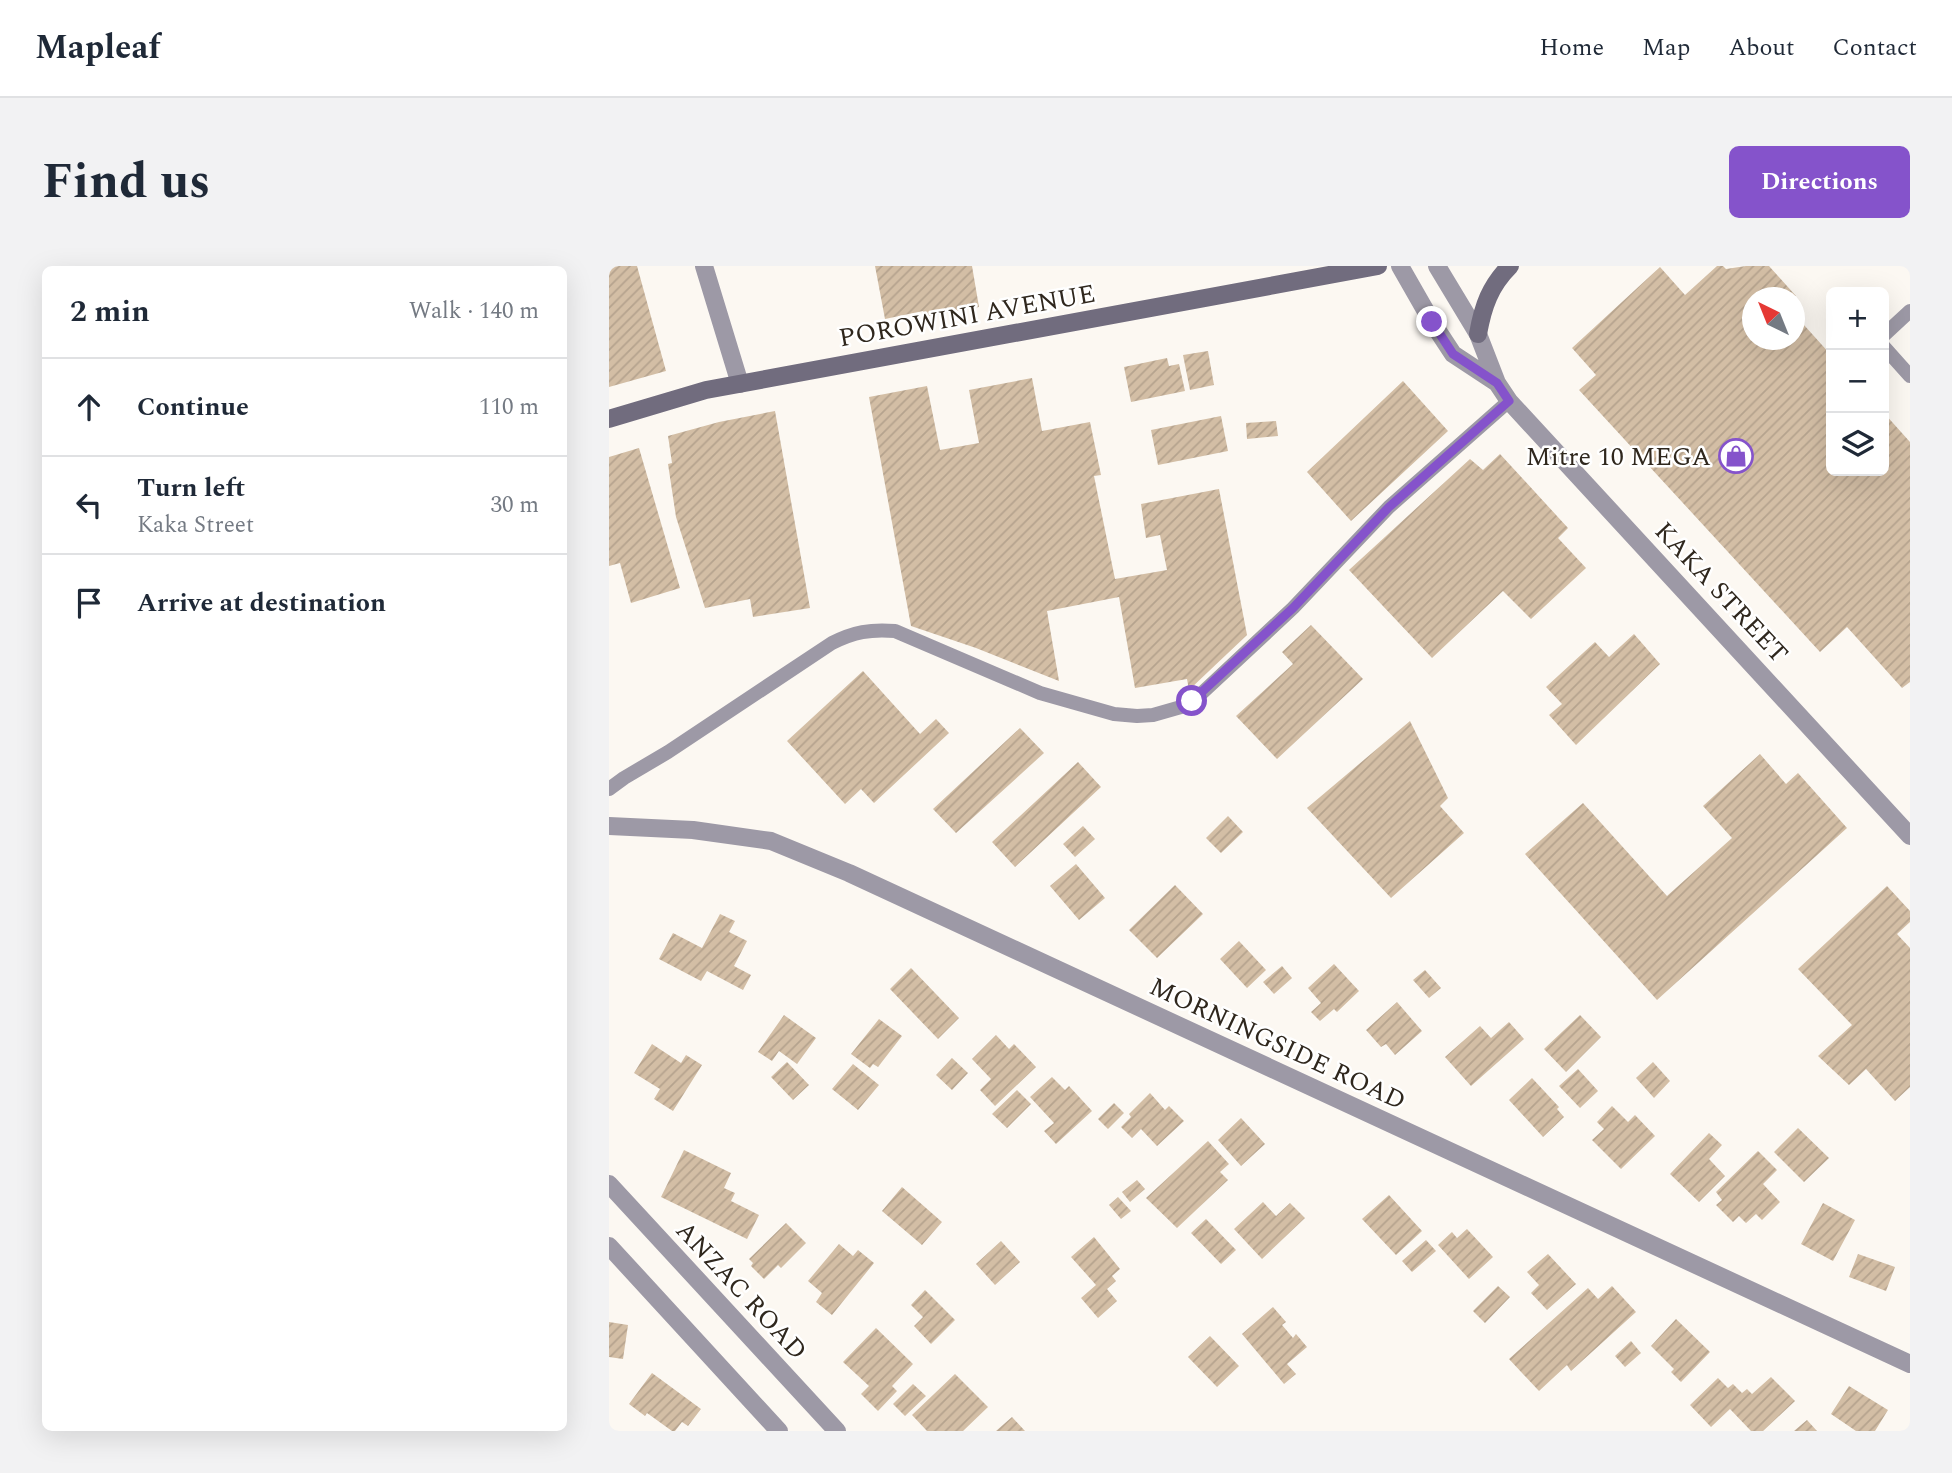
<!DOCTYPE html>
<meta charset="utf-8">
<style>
:root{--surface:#fff;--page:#f2f2f3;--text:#1f2937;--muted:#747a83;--line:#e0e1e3;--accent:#8553cb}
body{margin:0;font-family:Spectral,serif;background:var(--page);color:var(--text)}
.controls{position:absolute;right:21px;top:21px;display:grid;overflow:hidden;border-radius:10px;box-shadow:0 7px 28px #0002}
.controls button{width:63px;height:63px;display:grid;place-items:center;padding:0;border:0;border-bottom:2px solid var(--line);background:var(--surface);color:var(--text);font:35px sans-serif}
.compass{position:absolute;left:1133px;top:21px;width:63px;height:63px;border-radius:50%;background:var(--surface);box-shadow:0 7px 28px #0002;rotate:317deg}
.stop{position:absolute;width:21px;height:21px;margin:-16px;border:5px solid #8553cb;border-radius:50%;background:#fff}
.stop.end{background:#8553cb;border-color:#fff;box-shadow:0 2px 7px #0008}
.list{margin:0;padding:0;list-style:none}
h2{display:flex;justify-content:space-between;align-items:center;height:91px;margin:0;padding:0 28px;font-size:30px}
h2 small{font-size:23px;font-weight:400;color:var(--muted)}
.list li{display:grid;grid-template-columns:46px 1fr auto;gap:21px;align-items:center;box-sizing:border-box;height:98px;padding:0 28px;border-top:2px solid var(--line)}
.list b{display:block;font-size:26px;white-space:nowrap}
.list p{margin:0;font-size:23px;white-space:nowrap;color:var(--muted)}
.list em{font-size:23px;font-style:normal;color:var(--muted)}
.icon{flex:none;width:38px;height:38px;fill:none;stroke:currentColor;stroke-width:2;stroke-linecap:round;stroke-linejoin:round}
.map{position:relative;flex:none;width:1301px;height:1165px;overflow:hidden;border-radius:10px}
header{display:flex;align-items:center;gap:42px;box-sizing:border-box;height:98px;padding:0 35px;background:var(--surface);border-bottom:2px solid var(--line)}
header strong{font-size:33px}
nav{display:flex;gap:38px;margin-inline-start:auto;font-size:24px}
.intro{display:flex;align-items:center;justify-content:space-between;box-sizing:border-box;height:168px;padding:0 42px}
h1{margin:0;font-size:49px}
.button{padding:18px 32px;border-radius:10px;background:var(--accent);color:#fff;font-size:24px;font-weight:700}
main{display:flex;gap:42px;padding:0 42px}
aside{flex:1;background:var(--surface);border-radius:10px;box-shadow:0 7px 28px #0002}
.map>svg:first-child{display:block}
.building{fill:url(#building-hatch)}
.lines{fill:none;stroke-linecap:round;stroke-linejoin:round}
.lane{stroke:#9d99a6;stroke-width:14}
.street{stroke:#9d99a6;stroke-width:18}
.secondary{stroke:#716c7e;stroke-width:18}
.route{stroke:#8553cb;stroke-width:9}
.labels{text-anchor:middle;stroke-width:5;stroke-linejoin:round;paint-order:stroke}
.street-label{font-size:26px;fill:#2f271d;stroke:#fff}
.poi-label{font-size:26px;fill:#2f271d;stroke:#fff;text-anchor:end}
</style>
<header>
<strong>Mapleaf</strong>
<nav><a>Home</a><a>Map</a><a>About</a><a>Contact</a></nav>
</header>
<div class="intro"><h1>Find us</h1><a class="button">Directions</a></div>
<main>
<aside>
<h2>2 min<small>Walk · 140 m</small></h2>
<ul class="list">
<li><svg class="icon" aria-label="ahead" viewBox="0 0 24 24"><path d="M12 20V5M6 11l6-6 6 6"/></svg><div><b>Continue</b></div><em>110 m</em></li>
<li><svg class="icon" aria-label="left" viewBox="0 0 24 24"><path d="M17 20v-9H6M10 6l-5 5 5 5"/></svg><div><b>Turn left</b><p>Kaka Street</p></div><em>30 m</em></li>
<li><svg class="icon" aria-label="arrive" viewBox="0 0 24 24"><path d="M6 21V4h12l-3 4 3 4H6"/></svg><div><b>Arrive at destination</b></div></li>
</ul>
</aside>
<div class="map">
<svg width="1301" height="1165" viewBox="0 0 1301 1165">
<defs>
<pattern id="building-hatch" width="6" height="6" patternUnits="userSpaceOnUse" patternTransform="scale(1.75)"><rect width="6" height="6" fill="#d3bea5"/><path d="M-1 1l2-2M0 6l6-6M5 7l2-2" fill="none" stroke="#b5a38e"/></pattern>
</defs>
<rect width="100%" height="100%" fill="#fcf8f2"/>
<path class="building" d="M0,0H28L57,105L0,121Z
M266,0H363L370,41L315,51L314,45L276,53Z
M1108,0H1114L1117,3L1137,0H1160L1187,30L1143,32V74H1186V49L1222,89V205H1275V147L1301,176V416L1293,422L1238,361L1211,386L970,124L987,109L963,82L1051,1L1076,29Z
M599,85L605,119L581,124L574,89Z
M558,92L560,100L570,98L576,125L522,136L515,101Z
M423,112L433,165L481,156L492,209L485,210L506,313L558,304L551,269L537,272L532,238L610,223L638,369L580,424L578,413L526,422L510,331L438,345L450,415L367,382L302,360L260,131L318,120L331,184L370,177L360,124Z
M794,115L839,165L742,255L698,206Z
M166,145L201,342L144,351L141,333L96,342L67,251L59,198L63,197L59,170L110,156Z
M612,150L619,185L549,199L542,164Z
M667,155L669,170L638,173L637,157Z
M30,182L71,322L22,337L11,297L0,300V191Z
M891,188L959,262L949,272L977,302L922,353L894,325L823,392L740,304L861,193L874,204Z
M702,359L754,413L668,493L627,450L684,398L673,386Z
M1025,368L1051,398L967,479L940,449L953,438L937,421L986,376L1000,391Z
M254,405L311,468L327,453L340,467L265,537L252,523L236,538L178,475Z
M801,455L839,532L831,540L855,567L782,632L698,542Z
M411,462L435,487L347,567L324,543Z
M1151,488L1177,518L1189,507L1238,562L1048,734L916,588L974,537L1058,630L1123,572L1094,540Z
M469,496L492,521L406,601L383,576Z
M619,550L634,566L612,587L597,572Z
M474,560L486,573L466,591L454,578Z
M467,598L496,632L470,654L441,620Z
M566,619L594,648L548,692L520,664Z
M1278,620L1301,645V656L1288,668L1301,682V821L1286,835L1257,803L1240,819L1209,790L1243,759L1189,703Z
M111,648L126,655L120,666L138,675L125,700L142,709L134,724L98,705L92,715L50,693L64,667L93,682Z
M630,675L657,704L638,722L611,693Z
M725,698L750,725L728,746L725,743L711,755L702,746L712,737L699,722Z
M673,700L683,712L665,728L654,716Z
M302,702L350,752L329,773L281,723Z
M816,704L832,722L820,732L804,714Z
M788,736L813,765L786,789L777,778L772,781L757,764Z
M175,749L207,772L188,798L170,785L163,795L149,786Z
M971,749L992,771L957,806L935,783Z
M270,753L293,770L269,801L264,798L261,802L242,788Z
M900,756L915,773L862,820L836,791L871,760L882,772Z
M387,769L400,783L405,778L427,801L386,840L371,824L382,813L363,793Z
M43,778L72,797L77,789L93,799L64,845L45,833L51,823L25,807Z
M343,792L359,807L343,824L327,809Z
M178,796L200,819L184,834L162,811Z
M1044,796L1061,815L1045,832L1027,812Z
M244,798L270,819L249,844L223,823Z
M969,803L989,825L971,842L950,820Z
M443,811L456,824L460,820L483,845L447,878L435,865L445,857L421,831Z
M923,812L950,841L948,843L955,851L934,871L900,834Z
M408,824L422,838L398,862L383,848Z
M541,827L556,844L560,840L575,855L548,880L532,863L523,872L512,861L522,851L520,848Z
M505,837L515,847L499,863L489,853Z
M1003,840L1019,856L1026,849L1046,870L1012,903L983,874L995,863L988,856Z
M632,852L656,878L632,900L609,874Z
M1189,862L1220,892L1195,916L1165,886Z
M1100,867L1113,879L1100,893L1116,910L1090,936L1061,908Z
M599,875L620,898L611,906L619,914L568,962L537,932Z
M75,884L122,907L115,922L126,927L122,935L150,949L138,973L52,931Z
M1149,885L1168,904L1154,918L1171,936L1153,954L1147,948L1137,957L1130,950L1124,956L1107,939L1113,934L1107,926Z
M528,914L536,923L521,936L513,926Z
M293,921L333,956L313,979L273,945Z
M780,929L813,965L787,989L753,953Z
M509,931L522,945L512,953L500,939Z
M654,936L667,950L681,937L696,952L653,993L625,963Z
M1214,937L1246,954L1224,995L1192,978Z
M597,953L627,984L612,998L582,967Z
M177,957L197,977L172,1002L169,999L155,1013L142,1000L144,997L140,993Z
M858,963L884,991L860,1013L829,979L843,966L848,972Z
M485,971L511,1003L503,1010L507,1015L498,1023L508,1035L489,1052L472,1032L487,1019L462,991Z
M817,974L827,985L803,1006L793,995Z
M392,975L411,996L386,1019L367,998Z
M230,978L244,990L249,984L265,997L223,1049L207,1036L213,1027L199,1015Z
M939,988L967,1018L938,1044L922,1027L930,1019L918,1006Z
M1249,988L1286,1001L1277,1025L1240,1011Z
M889,1020L901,1031L876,1057L864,1045Z
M1003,1020L1027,1046L962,1105L958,1099L930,1125L900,1093L979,1022L989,1033Z
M316,1024L346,1054L322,1078L305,1060L314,1051L302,1039Z
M664,1041L677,1056L673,1059L684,1072L687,1068L698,1081L678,1098L687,1108L675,1118L633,1068Z
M1067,1053L1101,1086L1072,1116L1062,1106L1065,1103L1042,1080Z
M0,1056L19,1059L14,1093L0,1091Z
M267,1062L304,1098L283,1120L288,1125L269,1145L252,1128L260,1120L234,1096Z
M601,1070L630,1100L608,1121L579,1091Z
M1022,1075L1032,1087L1016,1101L1006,1090Z
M43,1107L92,1143L79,1160L73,1156L66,1165H63L38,1147L36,1150L20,1138Z
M346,1108L379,1141L354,1165H318L303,1149Z
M1162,1111L1186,1135L1154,1165H1142L1121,1143L1102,1161L1081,1139L1109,1112L1119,1122L1124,1118L1133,1127L1138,1123L1143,1128Z
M304,1118L317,1130L296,1150L284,1138Z
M1240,1120L1279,1144L1266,1165H1247L1222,1148Z
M403,1151L416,1165H387Z
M1198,1154L1208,1165H1185Z"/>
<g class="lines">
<path class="lane" d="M1275,69L1301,45
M1275,81L1301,110
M0,523L15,512L59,486L223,377C245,366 261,363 286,365L431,427L505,448L528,450L544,449L572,441L593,427L684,342L780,241L900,135"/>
<path class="street" d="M95,0L131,118
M791,0L823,56L844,88L888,117
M828,0L869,68L888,117L900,135L1301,570
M0,560L84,564L162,575L240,607L1301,1098
M0,918L228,1165
M0,980L170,1165"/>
<path class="secondary" d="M869,68C874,40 881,20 901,0
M0,153L97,124L769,0"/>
</g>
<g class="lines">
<path class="route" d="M583,435L684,342L780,241L900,135L888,117L844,88L823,56"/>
</g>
<defs>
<g id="shop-ring" transform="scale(1.75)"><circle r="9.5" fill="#fff" stroke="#8553cb" stroke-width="1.5"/><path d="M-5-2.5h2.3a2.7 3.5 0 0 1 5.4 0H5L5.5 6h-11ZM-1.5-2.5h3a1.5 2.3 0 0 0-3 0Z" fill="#8553cb"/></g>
</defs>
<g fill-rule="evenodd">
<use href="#shop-ring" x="1127" y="190"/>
</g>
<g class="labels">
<g class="street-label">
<text transform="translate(358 49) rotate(-10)" y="9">POROWINI AVENUE</text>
<text transform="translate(1113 326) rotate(47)" y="9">KAKA STREET</text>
<text transform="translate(669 777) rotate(25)" y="9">MORNINGSIDE ROAD</text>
<text transform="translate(133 1024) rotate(47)" y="9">ANZAC ROAD</text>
</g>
<g class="poi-label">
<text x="1102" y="199">Mitre 10 MEGA</text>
</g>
</g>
</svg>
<div class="controls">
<button>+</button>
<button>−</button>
<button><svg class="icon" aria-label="layers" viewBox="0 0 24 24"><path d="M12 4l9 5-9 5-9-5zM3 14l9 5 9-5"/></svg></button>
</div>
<svg class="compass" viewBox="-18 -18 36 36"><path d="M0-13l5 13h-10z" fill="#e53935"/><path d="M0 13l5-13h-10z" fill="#747a83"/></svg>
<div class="stop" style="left:583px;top:435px"></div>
<div class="stop end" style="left:823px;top:56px"></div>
</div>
</main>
